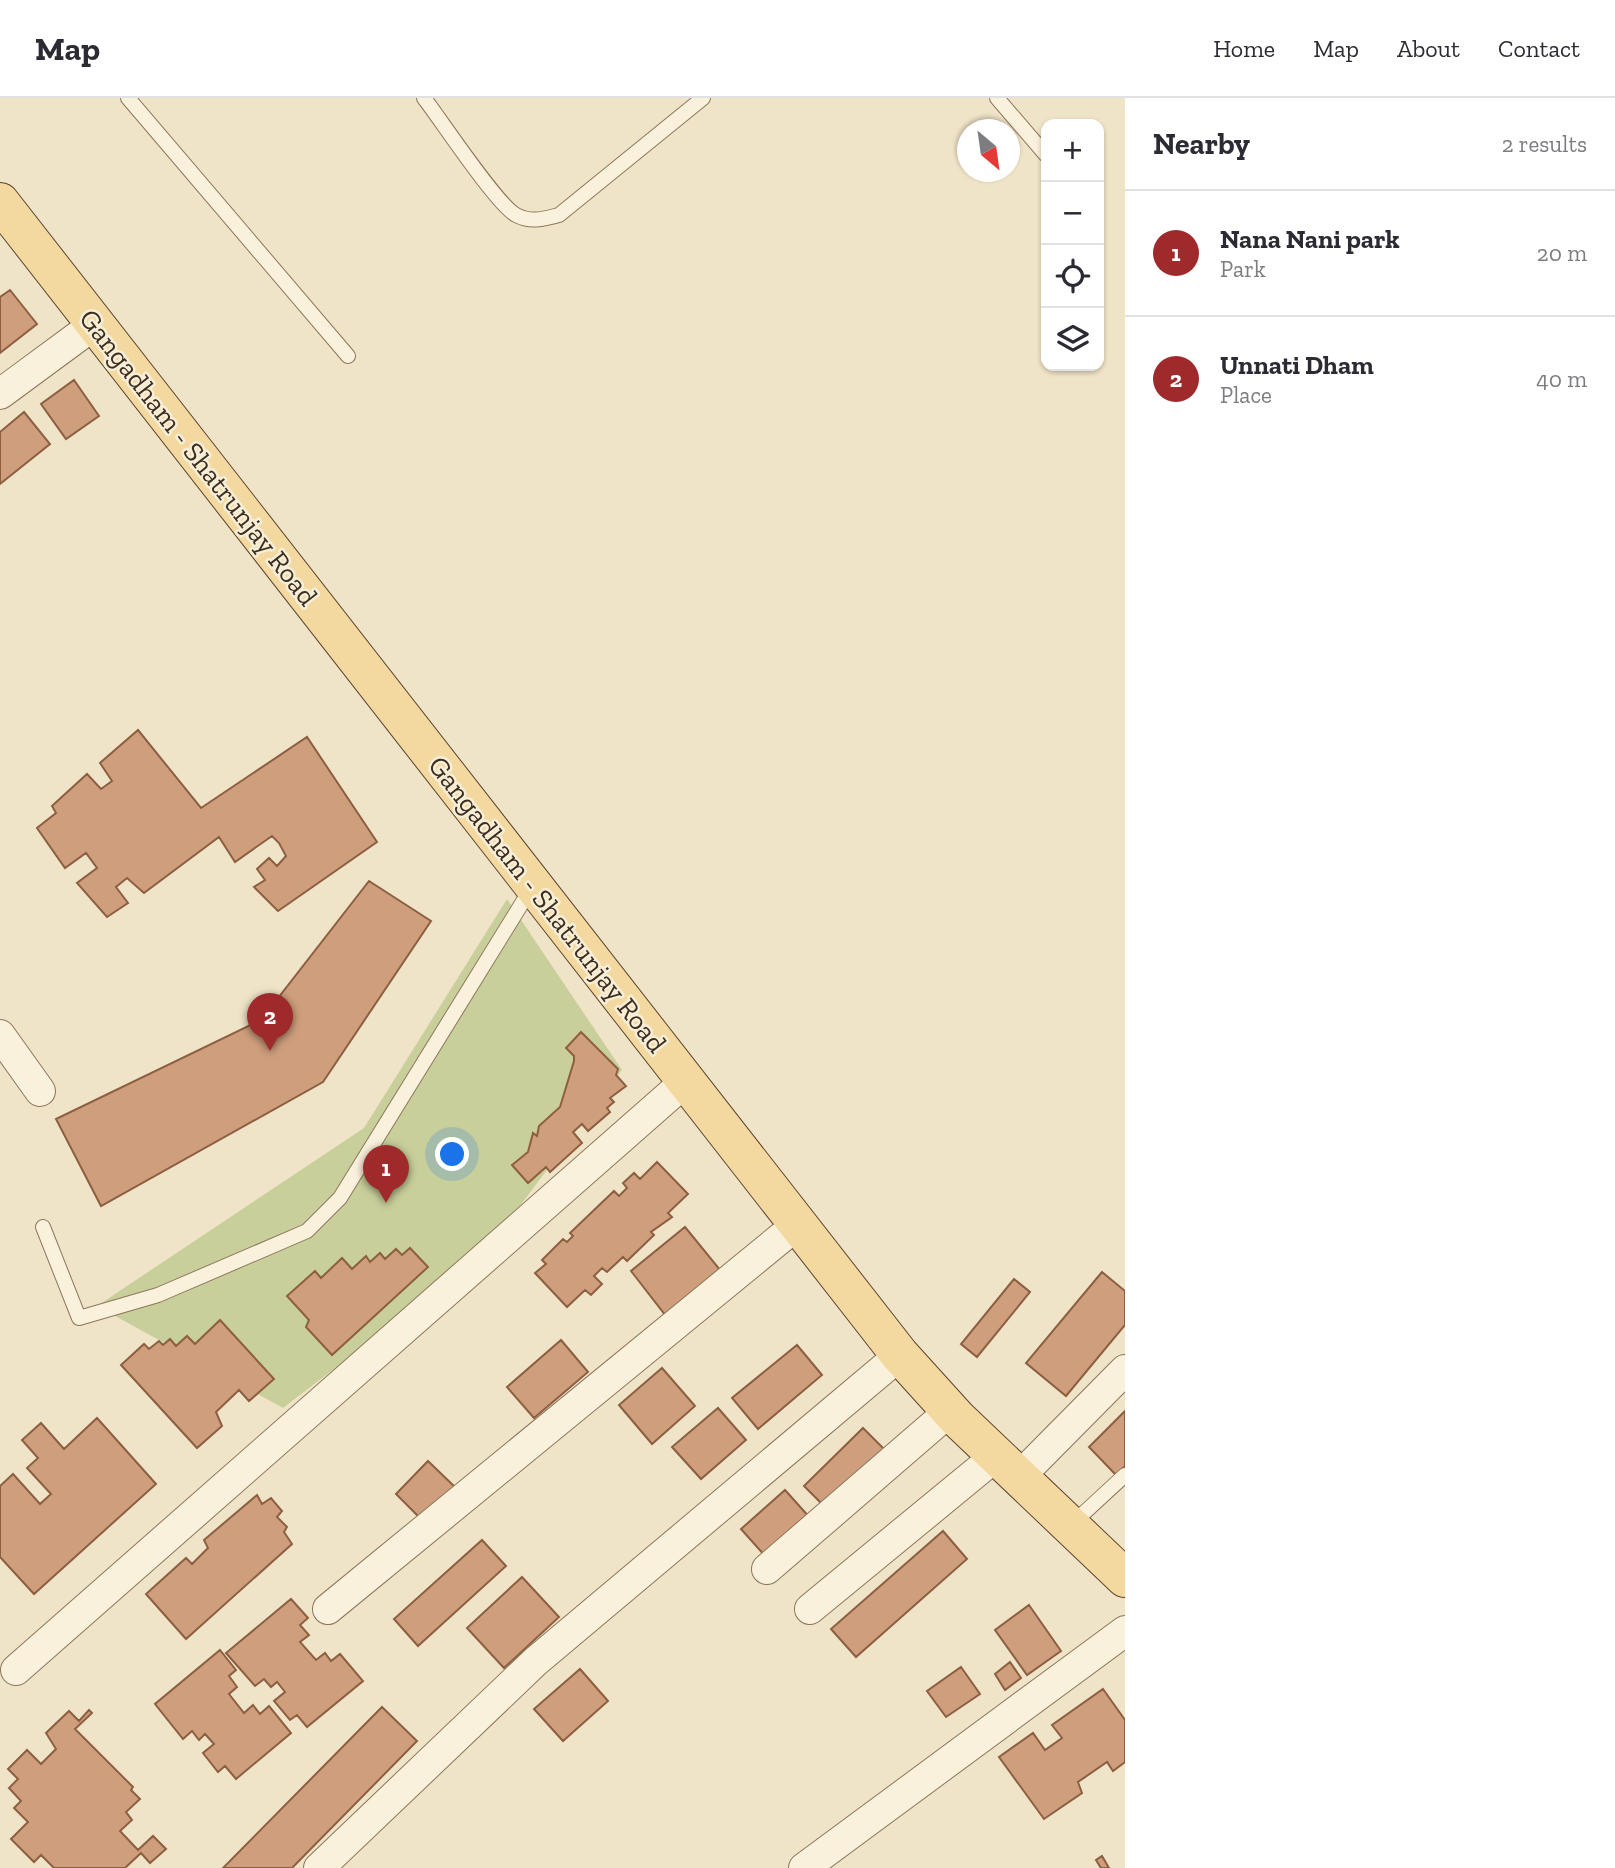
<!DOCTYPE html>
<meta charset="utf-8">
<style>
:root{--surface:#fff;--page:#f7f7f7;--text:#2b2b33;--muted:#7c7c81;--line:#e1e1e2;--accent:#9e2a2b}
body{margin:0;font-family:"Zilla Slab",serif;background:var(--page);color:var(--text)}
.controls{position:absolute;right:21px;top:21px;display:grid;overflow:hidden;border-radius:14px;box-shadow:0 2px 5px #0004}
.controls button{width:63px;height:63px;display:grid;place-items:center;padding:0;border:0;border-bottom:2px solid var(--line);background:var(--surface);color:var(--text);font:35px sans-serif}
.compass{position:absolute;left:957px;top:21px;width:63px;height:63px;border-radius:50%;background:var(--surface);box-shadow:0 2px 5px #0004;rotate:151deg}
.you{position:absolute;left:453px;top:1057px;width:24px;height:24px;margin:-18px;border:5px solid #fff;border-radius:50%;background:#1a73e8;box-shadow:0 0 0 10px #1a73e833}
.badge{display:grid;place-items:center;width:46px;height:46px;border-radius:50%;background:var(--accent);color:#fff;font-size:23px;font-weight:700}
.pin{position:absolute;translate:-50% -58px;filter:drop-shadow(0 2px 4px #0008)}
.pin::after{content:'';position:absolute;top:37px;width:24px;height:21px;background:inherit;clip-path:polygon(0 0,100% 0,50% 100%)}
.list{margin:0;padding:0;list-style:none}
h2{display:flex;justify-content:space-between;align-items:center;height:91px;margin:0;padding:0 28px;font-size:30px}
h2 small{font-size:23px;font-weight:400;color:var(--muted)}
.list li{display:grid;grid-template-columns:46px 1fr auto;gap:21px;align-items:center;box-sizing:border-box;height:126px;padding:0 28px;border-top:2px solid var(--line)}
.list b{display:block;font-size:26px;white-space:nowrap}
.list p{margin:0;font-size:23px;white-space:nowrap;color:var(--muted)}
.list em{font-size:23px;font-style:normal;color:var(--muted)}
.icon{flex:none;width:38px;height:38px;fill:none;stroke:currentColor;stroke-width:2;stroke-linecap:round;stroke-linejoin:round}
.map{position:relative;flex:none;width:1125px;height:1770px;overflow:hidden}
header{display:flex;align-items:center;gap:42px;box-sizing:border-box;height:98px;padding:0 35px;background:var(--surface);border-bottom:2px solid var(--line)}
header strong{font-size:33px}
nav{display:flex;gap:38px;margin-inline-start:auto;font-size:24px}
main{display:flex}
aside{flex:1;background:var(--surface)}
.map>svg:first-child{display:block}
.green{fill:#c9cf9b}
.building{fill:#cf9f7d;stroke:#8d5f41;stroke-width:2}
.lines{fill:none;stroke-linecap:round;stroke-linejoin:round}
.lane-casing{stroke:#8d765c;stroke-width:16}
.street-casing{stroke:#8d765c;stroke-width:32}
.primary-casing{stroke:#5b4430;stroke-width:40}
.lane{stroke:#faf1dc;stroke-width:14}
.street{stroke:#faf1dc;stroke-width:30}
.primary{stroke:#f3d9a0;stroke-width:38}
.labels{text-anchor:middle;stroke-width:5;stroke-linejoin:round;paint-order:stroke}
.street-label{font-size:28px;fill:#3d2e20;stroke:#f7eed8}
</style>
<header>
<strong>Map</strong>
<nav><a>Home</a><a>Map</a><a>About</a><a>Contact</a></nav>
</header>
<main>
<div class="map">
<svg width="1125" height="1770" viewBox="0 0 1125 1770">
<rect width="100%" height="100%" fill="#f0e4c8"/>
<path class="green" d="M507,801L622,972L483,1157L283,1310L97,1208L364,1030Z"/>
<path class="building" d="M10,192L37,226L0,255V199Z
M74,282L99,318L66,341L41,306Z
M24,314L50,346L0,386V334Z
M138,632L201,710L307,639L377,744L278,813L254,789L265,782L257,771L269,760L277,768L286,758L279,745L272,738L235,764L219,739L144,795L127,780L116,789L128,805L107,819L77,785L97,770L86,755L65,770L37,730L56,715L52,708L87,676L101,691L112,683L100,665Z
M369,783L431,823L323,984L101,1108L56,1021L261,922Z
M581,934L618,971L616,977L626,988L610,1000L614,1004L607,1010L610,1014L588,1033L582,1026L573,1034L582,1045L550,1074L546,1069L528,1085L512,1067L528,1054L533,1035L537,1038L539,1028L560,1009L574,963V958L566,950Z
M657,1064L688,1096L668,1115L672,1119L651,1134L654,1137L627,1163L623,1159L607,1174L602,1170L594,1178L602,1186L591,1197L585,1192L567,1209L535,1175L546,1166L542,1162L563,1141L567,1144L573,1138L570,1135L614,1093L619,1098L627,1090L623,1085L634,1075L640,1081Z
M685,1129L721,1173L666,1218L631,1173Z
M410,1150L428,1169L332,1257L306,1229L309,1222L287,1198L315,1173L321,1180L342,1160L352,1171L366,1158L370,1164L380,1155L385,1161L396,1151L402,1157Z
M1102,1174L1125,1193V1227L1066,1298L1026,1265Z
M1014,1181L1030,1194L977,1259L961,1246Z
M220,1222L274,1281L249,1303L239,1292L216,1314L222,1328L197,1350L121,1267L144,1246L149,1251L159,1243L163,1247L170,1241L176,1248L187,1238L195,1246Z
M561,1242L588,1274L534,1320L507,1289Z
M797,1247L822,1277L758,1331L732,1300Z
M662,1270L695,1308L652,1346L619,1307Z
M718,1310L746,1342L701,1381L672,1349Z
M1125,1313V1368L1116,1377L1089,1349Z
M97,1320L156,1386L34,1496L0,1459V1388L13,1376L40,1406L51,1396L27,1370L38,1360L22,1342L41,1325L64,1351Z
M863,1330L887,1354L828,1412L804,1388Z
M428,1363L456,1390L423,1423L396,1396Z
M785,1392L811,1421L767,1460L741,1431Z
M257,1397L262,1406L271,1400L282,1413L277,1419L287,1429L284,1434L292,1446L186,1541L146,1496L186,1460L192,1466L208,1450L204,1442Z
M943,1433L967,1461L856,1559L831,1531Z
M482,1442L506,1468L418,1548L394,1521Z
M522,1479L559,1519L504,1570L467,1530Z
M291,1501L308,1520L300,1527L309,1537L300,1544L316,1562L325,1555L331,1563L340,1556L363,1583L307,1629L297,1617L290,1622L274,1603L285,1594L277,1584L271,1589L264,1581L255,1588L226,1555Z
M1029,1507L1061,1553L1027,1577L995,1532Z
M220,1552L236,1572L229,1578L237,1589L229,1596L244,1615L253,1607L260,1616L269,1608L291,1635L236,1681L225,1668L218,1674L203,1655L214,1646L205,1636L199,1642L192,1633L183,1641L155,1606Z
M1010,1564L1021,1580L1005,1592L995,1576Z
M961,1569L980,1596L946,1619L927,1593Z
M580,1571L608,1603L563,1643L534,1611Z
M1103,1591L1125,1622V1664L1113,1673L1107,1664L1078,1684L1082,1695L1044,1721L999,1659L1033,1635L1045,1652L1062,1640L1052,1627Z
M382,1609L417,1643L292,1770H223Z
M89,1612L92,1615L75,1631L133,1689L131,1692L140,1701L126,1714L132,1722L120,1733L138,1752L153,1738L166,1751L150,1765L141,1755L125,1770H54L41,1757L34,1764L11,1741L28,1724L14,1710L21,1703L9,1690L18,1681L8,1671L27,1652L41,1666L56,1651L46,1635L69,1613L79,1623Z
M1102,1758L1109,1770H1101L1096,1762Z"/>
<g class="lines">
<g class="lane-casing">
<path id="lane" d="M128,0L348,258
M424,0C441,22 497,107 516,117C531,125 543,121 559,117L703,0
M997,0L1046,57
M43,1129L79,1220L158,1197L307,1133L340,1100L532,789
M1072,1426L1125,1377"/>
</g>
<g class="street-casing">
<path id="street" d="M0,296L95,226
M0,937L40,993
M1018,1380L1125,1272
M767,1471L951,1312
M328,1511L798,1126
M810,1511L996,1358
M16,1572L686,983
M319,1770L536,1563L900,1257
M804,1770L1125,1533"/>
</g>
<g class="primary-casing">
<path id="primary" d="M0,104L900,1257L957,1320L1125,1480"/>
</g>
<use href="#lane" class="lane"/>
<use href="#street" class="street"/>
<use href="#primary" class="primary"/>
</g>
<g class="labels">
<g class="street-label">
<text transform="translate(199 359) rotate(52)" y="10">Gangadham - Shatrunjay Road</text>
<text transform="translate(548 806) rotate(52)" y="10">Gangadham - Shatrunjay Road</text>
</g>
</g>
</svg>
<div class="controls">
<button>+</button>
<button>−</button>
<button><svg class="icon" aria-label="locate" viewBox="0 0 24 24"><circle cx="12" cy="12" r="6"/><path d="M12 2v4M12 18v4M2 12h4M18 12h4"/></svg></button>
<button><svg class="icon" aria-label="layers" viewBox="0 0 24 24"><path d="M12 4l9 5-9 5-9-5zM3 14l9 5 9-5"/></svg></button>
</div>
<svg class="compass" viewBox="-18 -18 36 36"><path d="M0-13l5 13h-10z" fill="#e53935"/><path d="M0 13l5-13h-10z" fill="#7c7c81"/></svg>
<div class="you"></div>
<div class="pin badge" style="left:386px;top:1105px">1</div>
<div class="pin badge" style="left:270px;top:953px">2</div>
</div>
<aside>
<h2>Nearby<small>2 results</small></h2>
<ul class="list">
<li><span class="badge">1</span><div><b>Nana Nani park</b><p>Park</p></div><em>20 m</em></li>
<li><span class="badge">2</span><div><b>Unnati Dham</b><p>Place</p></div><em>40 m</em></li>
</ul>
</aside>
</main>
